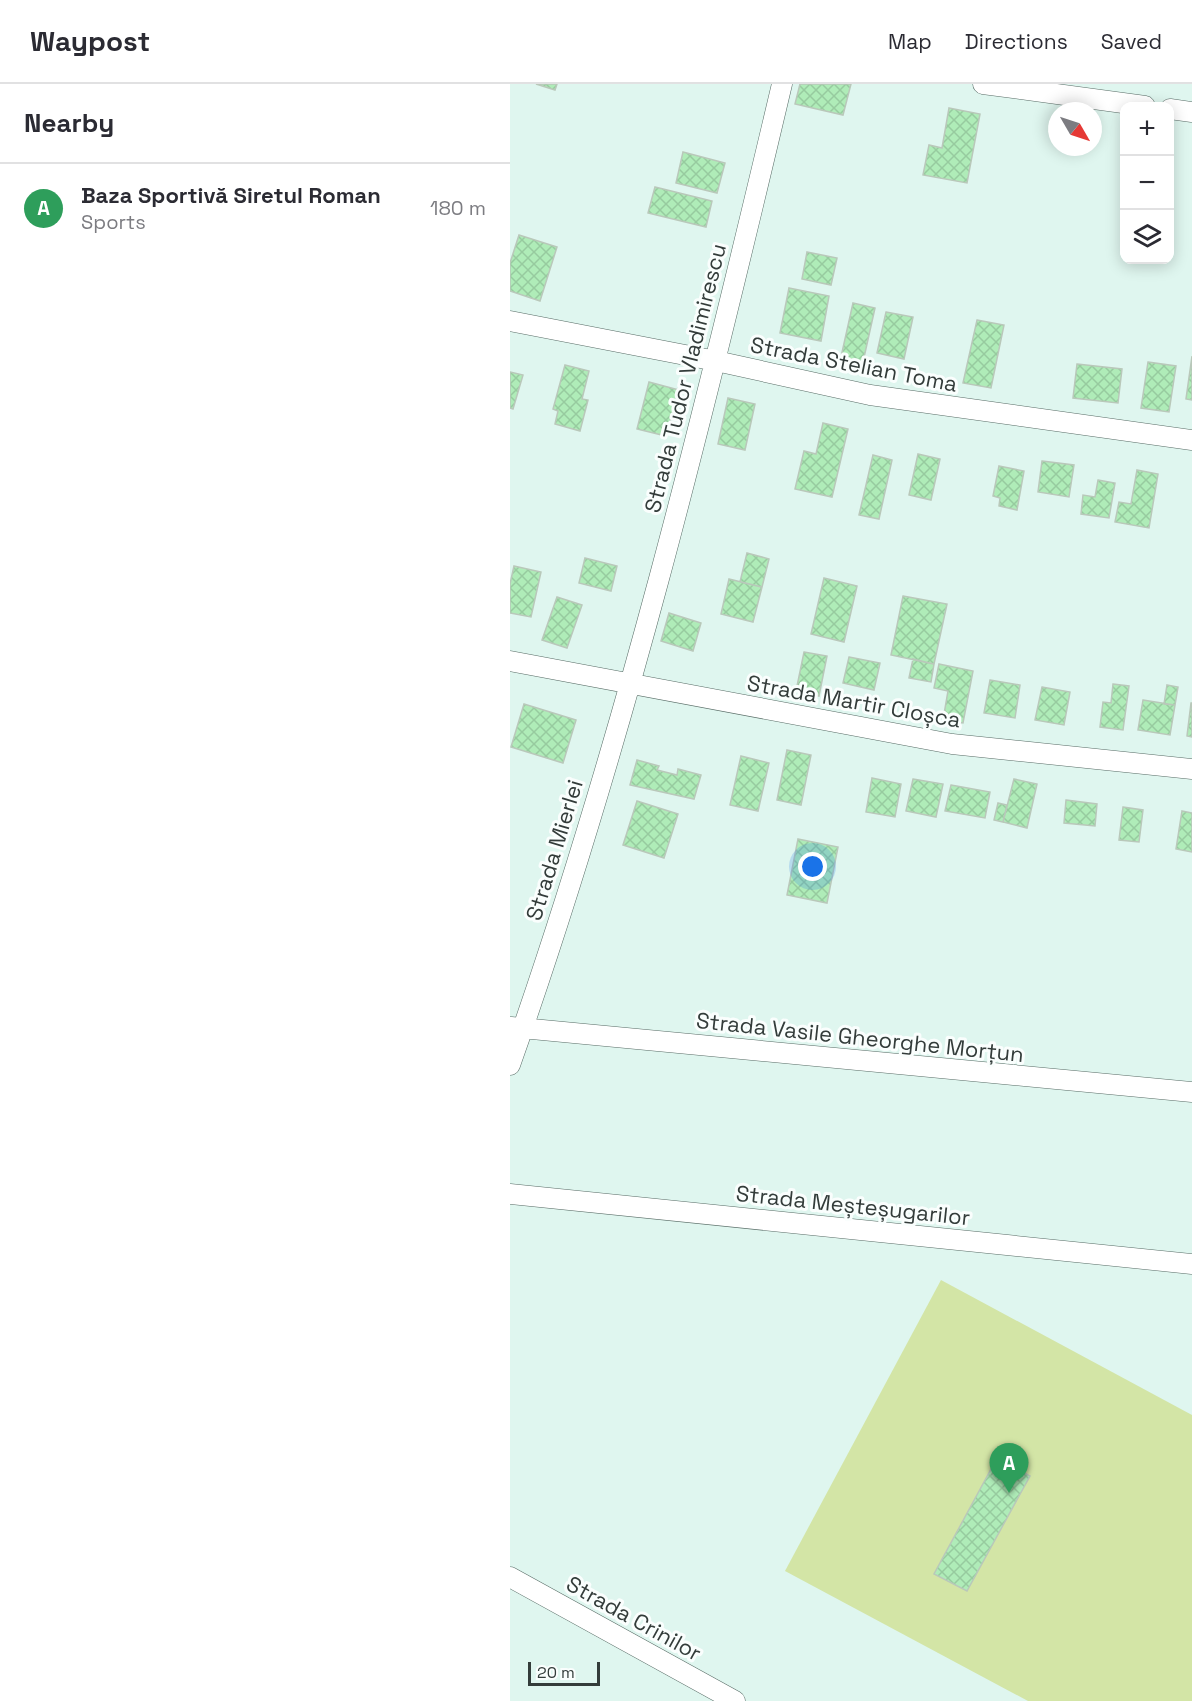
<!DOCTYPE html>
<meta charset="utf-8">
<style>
:root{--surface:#fff;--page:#f7f7f7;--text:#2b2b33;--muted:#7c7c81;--line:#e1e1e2;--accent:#7c3aed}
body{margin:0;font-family:"Space Grotesk",sans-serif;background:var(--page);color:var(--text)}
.controls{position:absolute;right:18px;top:18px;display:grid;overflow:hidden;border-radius:12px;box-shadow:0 3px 15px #0003}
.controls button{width:54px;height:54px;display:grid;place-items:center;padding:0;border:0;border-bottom:2px solid var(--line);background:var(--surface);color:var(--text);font:30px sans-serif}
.compass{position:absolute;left:538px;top:18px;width:54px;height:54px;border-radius:50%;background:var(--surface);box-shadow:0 3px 15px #0003;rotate:129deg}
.scale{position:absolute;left:18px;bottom:15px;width:72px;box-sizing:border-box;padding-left:6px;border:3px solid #333c3a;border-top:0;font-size:16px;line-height:21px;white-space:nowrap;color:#333c3a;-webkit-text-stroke:4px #fafefd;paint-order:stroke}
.you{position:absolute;left:303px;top:783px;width:21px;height:21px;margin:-15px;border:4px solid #fff;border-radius:50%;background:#1a73e8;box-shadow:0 0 0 9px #1a73e833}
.badge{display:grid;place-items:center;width:39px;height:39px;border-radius:50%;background:var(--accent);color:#fff;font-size:20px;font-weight:700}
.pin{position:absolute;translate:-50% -50px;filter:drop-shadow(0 2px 3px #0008)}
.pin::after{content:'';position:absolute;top:32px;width:21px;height:18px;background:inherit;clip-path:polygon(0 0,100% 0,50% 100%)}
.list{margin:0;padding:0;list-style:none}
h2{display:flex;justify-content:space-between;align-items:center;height:78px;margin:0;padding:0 24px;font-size:26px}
h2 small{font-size:20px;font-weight:400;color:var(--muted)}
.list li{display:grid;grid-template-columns:39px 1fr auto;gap:18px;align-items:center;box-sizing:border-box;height:90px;padding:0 24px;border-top:2px solid var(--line)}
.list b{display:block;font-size:22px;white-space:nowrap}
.list p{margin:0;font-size:20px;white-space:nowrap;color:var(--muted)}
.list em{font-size:20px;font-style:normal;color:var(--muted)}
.icon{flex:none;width:33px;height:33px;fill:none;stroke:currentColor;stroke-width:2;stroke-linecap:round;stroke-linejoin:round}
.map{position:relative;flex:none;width:682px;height:1617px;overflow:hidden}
header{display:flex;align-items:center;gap:36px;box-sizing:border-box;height:84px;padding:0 30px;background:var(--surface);border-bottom:2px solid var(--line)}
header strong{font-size:28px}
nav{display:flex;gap:33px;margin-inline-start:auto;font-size:21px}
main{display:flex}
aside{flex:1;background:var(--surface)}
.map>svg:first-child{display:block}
.park{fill:#d3e5a6}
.building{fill:url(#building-cross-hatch);stroke:#b9c8ba;stroke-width:1.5}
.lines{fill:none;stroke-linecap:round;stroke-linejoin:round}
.street-casing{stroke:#586c66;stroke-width:21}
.street{stroke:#fff;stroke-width:20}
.labels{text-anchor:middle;stroke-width:6;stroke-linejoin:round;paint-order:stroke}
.street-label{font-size:22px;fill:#333c3a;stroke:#fafefd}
</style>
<header>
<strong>Waypost</strong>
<nav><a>Map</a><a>Directions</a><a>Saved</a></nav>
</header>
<main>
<aside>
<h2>Nearby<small></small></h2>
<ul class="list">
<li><span class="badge" style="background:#2e9e5b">A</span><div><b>Baza Sportivă Siretul Roman</b><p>Sports</p></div><em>180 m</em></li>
</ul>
</aside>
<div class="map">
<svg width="682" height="1617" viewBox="0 0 682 1617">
<defs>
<pattern id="building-cross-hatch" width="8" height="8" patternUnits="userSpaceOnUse" patternTransform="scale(1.5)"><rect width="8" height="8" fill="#afecb8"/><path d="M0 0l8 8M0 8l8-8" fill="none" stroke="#97cb9f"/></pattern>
</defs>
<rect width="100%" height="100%" fill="#dff6ef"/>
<path class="park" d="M431,1196L682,1331V1617H518L275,1487Z"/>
<path class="building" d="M26,0H47L45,6Z
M290,0H341L333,31L285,20Z
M439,24L470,30L457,99L413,91L419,61L432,64Z
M173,68L215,79L207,109L166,99Z
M145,103L202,117L196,143L138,129Z
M9,151L47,163L30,217L0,207V179Z
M297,168L327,174L321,201L292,195Z
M279,204L319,212L311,257L270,249Z
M343,219L365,224L353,278L331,273Z
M376,228L403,233L394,275L367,269Z
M467,236L494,241L481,304L453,299Z
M682,272V316L676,315Z
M638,278L666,282L659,328L631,324Z
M567,280L612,285L608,319L563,314Z
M55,281L79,287L72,315L78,316L70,347L45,340L48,327L43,325Z
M0,288L13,291L3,325L0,324Z
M139,298L169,306L156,352L127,345Z
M218,314L245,320L235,366L208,360Z
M313,339L338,345L322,413L285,405L294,367L306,370Z
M408,370L430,375L421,416L399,411Z
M363,371L382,376L369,435L349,431Z
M532,377L564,381L559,413L528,408Z
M489,382L514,387L507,426L489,422L490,414L483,412Z
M627,386L648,390L639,444L605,438L609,418L621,420Z
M588,396L605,399L599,434L571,430L573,411L585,413Z
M237,469L259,475L252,503L230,498Z
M75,474L107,482L101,507L69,499Z
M4,482L31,488L21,533L0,529V500Z
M314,494L347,502L334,558L301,550Z
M219,495L252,503L243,538L211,530Z
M393,512L437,520L424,580L381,571Z
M47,513L72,521L57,564L32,556Z
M159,529L191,539L183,567L151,557Z
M294,568L317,572L309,612L286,607Z
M339,573L370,579L364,606L333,599Z
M403,575L424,580L421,598L399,594Z
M429,580L463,587L453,639L433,636L438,607L424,604Z
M480,596L510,601L505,634L474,629Z
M603,600L619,602L613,646L590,643L593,618L601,619Z
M657,601L668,603L665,621L654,620Z
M532,603L560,608L554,641L525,636Z
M633,616L665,621L660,651L628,646Z
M681,619H682V653L677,652Z
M14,620L66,636L53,679L1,663Z
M277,666L301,671L291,721L267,716Z
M231,672L259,679L248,727L220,721Z
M127,676L149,682L147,686L167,691L168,685L191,691L184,715L120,701Z
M362,694L391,700L385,733L356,728Z
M403,695L433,700L426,733L396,727Z
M504,695L527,700L517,744L493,738Z
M441,701L480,708L475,734L435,727Z
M556,716L587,720L585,742L554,739Z
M127,717L168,730L154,774L113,761Z
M488,719L497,721L493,738L484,736Z
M613,723L633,726L629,758L609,756Z
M672,727L682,729V768L666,765Z
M288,755L328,763L317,819L277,811Z
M487,1374L520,1392L457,1507L424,1490Z"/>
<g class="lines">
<g class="street-casing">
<path id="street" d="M473,0L635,22
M660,25L682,28
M0,237L206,277L360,311L682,356
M0,577L442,660L682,685
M1,943L682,1008
M0,981C113,661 194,330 272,0
M0,1110L682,1180
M0,1493L225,1617"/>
</g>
<use href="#street" class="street"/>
</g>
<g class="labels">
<g class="street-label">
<text transform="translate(344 280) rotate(11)" y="8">Strada Stelian Toma</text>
<text transform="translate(175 294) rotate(-76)" y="8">Strada Tudor Vladimirescu</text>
<text transform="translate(344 617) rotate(10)" y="8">Strada Martir Cloșca</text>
<text transform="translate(44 766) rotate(-73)" y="8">Strada Mierlei</text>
<text transform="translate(350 953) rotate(6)" y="8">Strada Vasile Gheorghe Morțun</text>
<text transform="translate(343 1121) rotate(6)" y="8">Strada Meșteșugarilor</text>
<text transform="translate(124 1534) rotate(29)" y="8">Strada Crinilor</text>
</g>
</g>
</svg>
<div class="controls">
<button>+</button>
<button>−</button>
<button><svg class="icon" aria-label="layers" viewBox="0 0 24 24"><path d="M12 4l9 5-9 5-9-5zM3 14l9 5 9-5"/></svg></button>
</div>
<svg class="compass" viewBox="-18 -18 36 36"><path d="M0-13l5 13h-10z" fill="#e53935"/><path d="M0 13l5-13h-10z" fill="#7c7c81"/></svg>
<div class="scale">20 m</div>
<div class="you"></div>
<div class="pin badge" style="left:499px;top:1409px;background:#2e9e5b">A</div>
</div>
</main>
